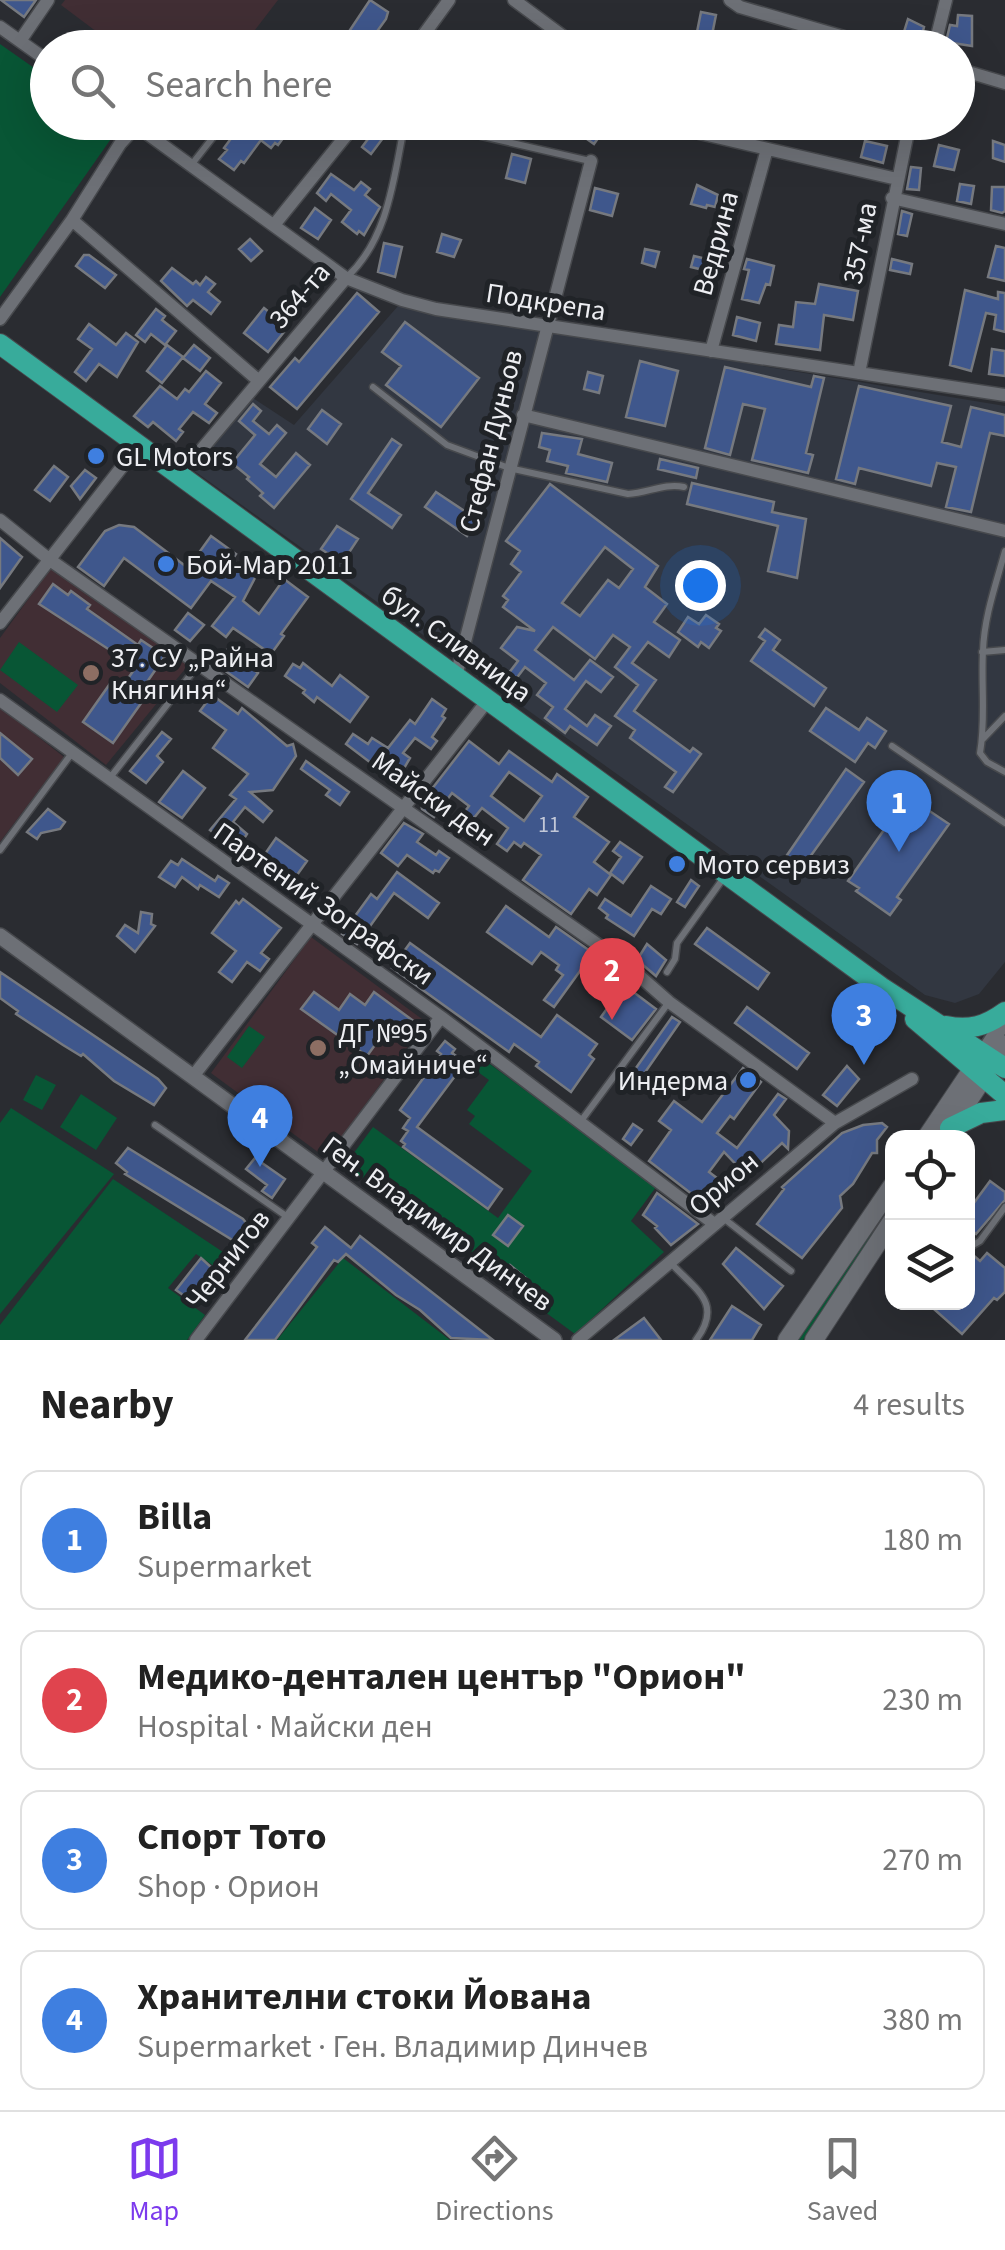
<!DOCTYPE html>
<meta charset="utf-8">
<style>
:root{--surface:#fff;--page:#f2f2f2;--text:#222;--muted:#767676;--line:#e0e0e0;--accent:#7c3aed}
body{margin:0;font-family:"Source Sans 3",sans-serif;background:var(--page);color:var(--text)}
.controls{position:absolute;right:30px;bottom:30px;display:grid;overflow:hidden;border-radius:20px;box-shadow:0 10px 40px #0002}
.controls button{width:90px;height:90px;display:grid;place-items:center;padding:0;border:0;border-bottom:2px solid var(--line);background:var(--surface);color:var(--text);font:50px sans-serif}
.you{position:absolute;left:700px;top:585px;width:35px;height:35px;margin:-25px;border:8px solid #fff;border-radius:50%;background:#1a73e8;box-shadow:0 0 0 15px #1a73e833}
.badge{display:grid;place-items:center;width:65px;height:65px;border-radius:50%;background:var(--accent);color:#fff;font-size:32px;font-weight:700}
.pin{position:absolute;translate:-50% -82px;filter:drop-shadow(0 2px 5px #0008)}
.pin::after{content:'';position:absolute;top:52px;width:35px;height:30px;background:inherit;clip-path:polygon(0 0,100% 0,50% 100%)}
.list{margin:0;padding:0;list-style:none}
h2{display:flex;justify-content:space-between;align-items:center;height:130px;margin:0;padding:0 40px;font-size:42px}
h2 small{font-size:32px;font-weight:400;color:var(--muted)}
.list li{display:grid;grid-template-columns:65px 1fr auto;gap:30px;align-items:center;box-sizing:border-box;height:140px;margin:0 20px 20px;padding:0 20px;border:2px solid var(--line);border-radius:20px}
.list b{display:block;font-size:38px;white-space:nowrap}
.list p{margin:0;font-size:32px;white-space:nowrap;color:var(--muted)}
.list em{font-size:32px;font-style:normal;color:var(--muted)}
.icon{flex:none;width:55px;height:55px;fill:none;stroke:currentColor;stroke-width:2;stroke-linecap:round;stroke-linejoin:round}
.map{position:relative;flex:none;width:1005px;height:1340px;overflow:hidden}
.search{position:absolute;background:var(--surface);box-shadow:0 10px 40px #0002;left:30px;right:30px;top:30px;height:110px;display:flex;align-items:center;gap:25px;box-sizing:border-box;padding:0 35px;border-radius:55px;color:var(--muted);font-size:38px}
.sheet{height:770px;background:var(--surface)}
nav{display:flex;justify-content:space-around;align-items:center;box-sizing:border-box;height:140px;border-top:2px solid var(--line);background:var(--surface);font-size:28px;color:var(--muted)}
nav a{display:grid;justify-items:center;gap:5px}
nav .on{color:var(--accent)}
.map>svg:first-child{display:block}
.built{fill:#323741}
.education{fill:#412e34}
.green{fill:#085635}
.building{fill:#3f578c;stroke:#76797f;stroke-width:2.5;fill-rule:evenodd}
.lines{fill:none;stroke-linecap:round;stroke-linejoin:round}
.service-casing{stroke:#47494d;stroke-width:9}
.minor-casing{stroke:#47494d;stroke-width:15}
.tertiary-casing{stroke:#47494d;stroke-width:18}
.secondary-casing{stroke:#47494d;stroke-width:20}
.primary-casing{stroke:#47494d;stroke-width:22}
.service{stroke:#6d7076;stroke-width:6}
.minor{stroke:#6d7076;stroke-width:12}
.tertiary{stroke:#6d7076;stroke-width:15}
.secondary{stroke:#6d7076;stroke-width:18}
.primary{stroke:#38ab9b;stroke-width:20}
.shop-dot{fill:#3f7fe0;stroke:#202327;stroke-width:4}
.education-dot{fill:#8d6e63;stroke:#202327;stroke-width:4}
.labels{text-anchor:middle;stroke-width:10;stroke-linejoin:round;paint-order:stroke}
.number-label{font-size:22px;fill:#c2c8d8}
.street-label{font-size:28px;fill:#edeef2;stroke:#202327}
.poi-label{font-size:28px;fill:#edeef2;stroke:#202327;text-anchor:start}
</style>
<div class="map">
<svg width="1005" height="1340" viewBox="0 0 1005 1340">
<rect width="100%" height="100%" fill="#2a2c31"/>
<path class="built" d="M398,306L1005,406V962L979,994L955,1003L925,995L193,470L253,398L294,425Z"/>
<path class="education" d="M65,0H278L241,48L117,47L61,5Z
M51,568L190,663L106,765L0,683V638Z
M0,707L64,757L0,842Z
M311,937L426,1022L326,1158L211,1073Z"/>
<path class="green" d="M0,44L47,77L48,122L115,123L120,126L0,297Z
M19,642L78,685L57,712L0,670Z
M249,1026L265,1037L242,1068L227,1057Z
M479,1056L656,1187L631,1221L664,1252L575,1334L345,1165L373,1127L498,1218L532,1171L469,1124L475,1116L467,1110L489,1080L471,1067Z
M36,1075L56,1085L42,1110L23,1100Z
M81,1094L117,1118L96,1150L60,1127Z
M11,1108L114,1174L0,1314V1123Z
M113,1179L229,1256L214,1266L196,1254L168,1288L205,1315L187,1340H0V1325Z
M887,1206L889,1211L803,1340H795Z
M343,1258L450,1340H277Z"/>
<path class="building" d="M1,0H36L24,17Z
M370,0L388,12L386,19L365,48H338Z
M701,12L716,15L712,35L697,32Z
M958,15L972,16V46L946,42L950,25L957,26Z
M908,19L924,27L921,39L903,35Z
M264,122H295L278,145L275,143L271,148L254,135Z
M579,122H601L606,127L594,144L574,130Z
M241,125L261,140L244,163L241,161L234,170L219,159L227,150L224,148Z
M377,127L386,134L371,154L362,147Z
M865,141L887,146L883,163L861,157Z
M993,141L1005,145V162L993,158Z
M939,145L959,150L954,170L934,166Z
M512,154L531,159L525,183L506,178Z
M911,167L921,168L919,190L907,189Z
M331,174L354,190L361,182L370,189L365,195L380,207L364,235L359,231L357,234L342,222L351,210L331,194L326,201L317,193Z
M960,184L974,186L971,204L957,201Z
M697,185L718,195L715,207L707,205L706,208L691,204Z
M992,187H1005V211L1002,213L991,210Z
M595,188L618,194L612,216L590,210Z
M315,208L331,220L318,239L301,228Z
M902,211L912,214L907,236L898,234Z
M442,234L461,240L454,257L437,252Z
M250,239L262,251L251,261L239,249Z
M384,243L402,247L395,277L378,272Z
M996,246L1005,248V281L988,277Z
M645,249L659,252L655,267L642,263Z
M84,255H89L116,275L105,288L76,266Z
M694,256L723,263L720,274L691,267Z
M747,259L774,266L770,285L766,284L759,303L742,299L749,270L744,269Z
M892,259L912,264L910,274L890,270Z
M172,268L193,284L196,281L200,285L206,277L215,284L208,292L220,302L211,314L193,300L187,306L161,281Z
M819,284L858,291L853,320L824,315L820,350L776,344L779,325L793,327L796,302L815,304Z
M965,290L998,299V292L1005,293V332L994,329L996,315L986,313L971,371L950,365Z
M357,293L379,312L297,409L270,387L295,358L299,362Z
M264,308L288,327L268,352L244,333Z
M156,309L165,316L162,320L176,331L165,345L151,334L145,342L136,335Z
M737,317L760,323L756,341L733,335Z
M405,322L479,378L441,427L386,385L401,366L382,352Z
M89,324L116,345L126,333L138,342L117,377L99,364L86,381L75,372L92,349L78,339Z
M167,345L183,357L162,383L147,371Z
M194,345L210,358L200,371L183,358Z
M992,349L1005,351V376L989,374Z
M640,361L678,371L665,426L626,417Z
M725,367L811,387L814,376L824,378L806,453L813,455L808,473L752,460L765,409L743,404L730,455L705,448Z
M206,371L221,383L205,404L217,413L209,423L193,412L179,429L183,432L176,441L153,422L148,427L134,416L160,386L177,399L185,389L189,392Z
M588,372L603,376L599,393L584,389Z
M859,386L951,406L942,442L961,447L971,407L1005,415V436L990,433L971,512L946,507L956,467L937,463L931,486L859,468L855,484L836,479Z
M253,404L261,411L253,421L269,434L277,425L286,433L260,464L276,477L296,453L310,465L274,508L260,496L263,493L247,479L249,477L232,463L255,435L239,421Z
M322,410L341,424L327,444L308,429Z
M542,433L582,439L578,454L612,463L607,482L566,473L568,466L547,461L550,450L539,447Z
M392,439L401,445L368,493L401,515L392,528L351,499Z
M660,459L698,468L696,478L658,469Z
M54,466L68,477L50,501L35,490Z
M85,470L96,478L80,499L71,486Z
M692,483L774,502L772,512L806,519L797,578L768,571L778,526L687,504Z
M550,484L658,566L645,587L667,604L654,622L680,640L669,657L648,642L632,663L656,680L634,711L690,752L693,748L701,754L673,792L665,787L676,772L630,738L635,730L615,716L638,685L615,667L630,647L613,635L595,659L553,627L535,650L574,680L590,660L613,677L601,692L586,681L565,709L587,726L595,715L611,726L597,745L570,726L565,733L545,718L553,707L537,695L546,683L525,667L506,692L499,686L518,661L501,648L517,627L535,631L503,607L508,600L503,596L521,572L511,564L520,551L506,541ZM605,547L633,569L619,588L608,580L580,616L562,603Z
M436,492L478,520L467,536L425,507Z
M119,525L134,527L188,568L211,536L236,554L232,560L256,576L243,601L259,614L284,579L308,597L281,634L284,636L271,654L233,628L226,637L212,626L235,597L211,581L191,608L124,558L104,586L78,567L105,531Z
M337,526L358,539L342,563L321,549Z
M0,538L22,557L0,588Z
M53,584L68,595L71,591L90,605L87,609L138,645L141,640L165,656L138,695L144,699L113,743L83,722L114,678L124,684L136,667L39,604Z
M188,613L204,625L190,641L175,630Z
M706,615L719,624L716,628L721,631L709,648L701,642L698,647L678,632L688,617L699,624Z
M765,629L780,640L773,650L826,688L814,706L751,661L765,641L759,637Z
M227,650L258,673L248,687L217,665Z
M303,663L332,686L340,675L368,697L350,722L317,697L314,702L303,693L305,690L285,676L293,664L300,668Z
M212,695L238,714L242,708L287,746L293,744L296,756L273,790L250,792L272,811L263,822L245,807L233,822L247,834L236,851L210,830L236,799L230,795L248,774L213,748L226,730L200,711Z
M432,699L446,709L442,716L445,718L432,737L437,741L431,749L415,738L403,753L410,758L396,782L346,744L353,734L368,744L372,738L388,748L410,720L415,724Z
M826,708L859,730L867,718L886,731L875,748L868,743L855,762L810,731Z
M162,732L171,739L157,756L163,762L146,783L130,771Z
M0,733L32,759L18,775L0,758Z
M469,741L499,764L509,751L552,782L557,774L588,797L574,817L609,842L594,862L611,875L597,895L589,889L571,914L523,880L541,855L524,843L521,847L514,842L507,851L497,844L508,828L482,808L460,835L452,828L469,806L452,793L434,817L422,809L421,803ZM509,772L542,796L524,821L491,796Z
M306,761L349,792L340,805L326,795L330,790L301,769Z
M846,769L864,782L799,872L783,861Z
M183,771L205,788L182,818L159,802Z
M915,786L929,795L922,806L949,824L897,897L901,900L890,915L856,891L859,888L848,881Z
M48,809L65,822L60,829L41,833L37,839L27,832Z
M404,823L423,834L417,842L436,855L439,851L449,858L439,872L435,870L433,873L407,855L398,866L381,853Z
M276,838L307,861L287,889L256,867Z
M620,842L642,857L623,883L610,873L621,857L613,851Z
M182,859L215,881L218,876L229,883L219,897L200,885L198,889L182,877L175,887L159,877L171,861L178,865Z
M397,872L439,903L428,918L394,893L357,944L342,934L371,894L377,899Z
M691,880L699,886L685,907L677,902Z
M651,886L671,899L661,914L652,909L634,936L606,918L608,915L599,908L605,899L631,916Z
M243,899L281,928L261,953L269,959L260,971L247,962L232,982L219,972L236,951L212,933L236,901L239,904Z
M506,906L549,937L556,927L593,953L554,1007L544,1000L563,975L556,970L559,965L541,952L532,964L487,932Z
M141,912L152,914L151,924L155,926L135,952L117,936L125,925L138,933Z
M707,928L769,973L758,989L695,944Z
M410,943L541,1037L557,1015L597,1044L589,1055L594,1059L571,1092L536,1066L539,1062L514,1044L509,1052L392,968Z
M647,944L666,960L656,976L637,960Z
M0,972L158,1079L166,1088L154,1105L114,1081L83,1054L81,1056L63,1045L16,1014L18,1011L0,998Z
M624,985L656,1009L632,1040L601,1017Z
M314,992L339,1010L350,994L365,1005L374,992L419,1025L407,1042L388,1027L367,1056L301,1009Z
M747,1007L809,1053L797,1069L735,1023Z
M672,1017L680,1022L639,1081L631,1075Z
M445,1041L455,1049L452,1053L462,1060L458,1066L461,1068L417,1127L502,1189L488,1209L403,1147L405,1144L401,1141L408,1131L403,1128L410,1118L400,1110L441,1054L437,1051Z
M847,1066L859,1079L837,1106L823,1095Z
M743,1068L761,1082L734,1119L730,1116L717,1133L737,1148L778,1094L786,1099L774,1115L789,1131L788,1149L782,1143L747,1176L724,1152L709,1172L729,1187L719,1201L704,1190L697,1198L649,1161L671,1130L659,1121L674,1101L702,1122Z
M882,1123L887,1127L877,1140V1153H872L853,1184L840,1196L842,1208L802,1258L757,1224L784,1189L782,1187L842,1133L863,1125Z
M633,1124L642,1130L631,1145L623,1139Z
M128,1148L243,1219L250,1228L239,1244L125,1174L127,1172L116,1163Z
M255,1158L285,1179L272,1198L262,1191L267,1185L246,1169Z
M990,1181L1005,1192V1200L976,1234L968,1227V1211Z
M657,1193L698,1224L671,1245L655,1228L657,1226L643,1215Z
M508,1215L523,1226L508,1246L493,1235Z
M325,1227L351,1248L360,1236L493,1340L451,1338L420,1310L396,1295L346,1254L338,1262L334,1260L275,1340H245L317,1247L312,1243Z
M736,1248L783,1286L764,1309L723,1264Z
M987,1253L1005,1268V1292L997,1300L994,1298L962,1334L926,1302H968V1255L972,1254L980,1261Z
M201,1258L213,1269L216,1265L224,1271L196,1304L176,1290Z
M510,1265L527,1279L520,1288L503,1275Z
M732,1306L761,1325L752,1340H710Z
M644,1318L661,1340H614Z"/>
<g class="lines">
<g class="service-casing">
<path id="service" d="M421,122L590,161
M192,164L225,122
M347,277C389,238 394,176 405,122
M373,387L447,445L509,468L628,494C648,493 664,483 684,487
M1005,551C996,584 984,617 983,651C981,686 986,718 980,753L987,762L1005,772
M982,652L1005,650
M982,740L1005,716
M892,746L1005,823
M109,779L199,664
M0,850L72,753
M667,972L675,959L677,943L725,876
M581,1121L669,1002
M155,1125L289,1218
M722,1217L791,1271
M968,1248L980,1241L1005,1207
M669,1261C695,1290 724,1302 696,1340"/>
</g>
<g class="minor-casing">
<path id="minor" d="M514,0L579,48
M730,0L740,7L882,48
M0,27L48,61
M20,41L48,0
M414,48L449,0
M934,48L946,0
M958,69L1005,83
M131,122L346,278L402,300L436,309L1005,395
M652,122L897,179
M892,198L1005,224
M72,220L259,381
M274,225L357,122
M0,319L72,220L120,144L140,122
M711,351L767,149
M859,373L910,122
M523,415L1005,531
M180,475L346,278
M0,520L50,560L627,965L669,1002L835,1123
M0,623L139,445
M456,676L591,161
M0,700L441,1017L713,1223
M194,1075L488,700
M196,1340L441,1017
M578,1340L835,1123L912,1079"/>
</g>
<g class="tertiary-casing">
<path id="tertiary" d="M0,936L554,1340
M984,1052L1005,1020
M995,1060L1005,1043"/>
</g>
<g class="secondary-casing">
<path id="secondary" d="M926,1138L981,1056
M944,1138L989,1069
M787,1340L892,1186
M814,1340L892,1221"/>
</g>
<g class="primary-casing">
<path id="primary" d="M0,344L881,987L1005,1068
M915,1019L1005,1095
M946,1026C969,1031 986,1026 1005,1012
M950,1128L981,1113L1005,1110"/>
</g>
<use href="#service" class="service"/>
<use href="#minor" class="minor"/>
<use href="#tertiary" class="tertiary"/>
<use href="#secondary" class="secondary"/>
<use href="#primary" class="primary"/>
</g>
<g class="shop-dot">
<circle cx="96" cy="456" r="10"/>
<circle cx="166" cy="564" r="10"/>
<circle cx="677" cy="864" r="10"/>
<circle cx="748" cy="1080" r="10"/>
</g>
<g class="education-dot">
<circle cx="91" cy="673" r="10"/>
<circle cx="318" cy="1048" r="10"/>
</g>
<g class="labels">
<g class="number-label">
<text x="549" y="832">11</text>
</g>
<g class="street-label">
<text transform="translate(715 243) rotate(-75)" y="10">Ведрина</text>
<text transform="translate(859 243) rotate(-79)" y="10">357-ма</text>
<text transform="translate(299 295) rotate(-49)" y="10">364-та</text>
<text transform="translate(546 301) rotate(9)" y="10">Подкрепа</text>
<text transform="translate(490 441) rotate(-76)" y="10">Стефан Дуньов</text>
<text transform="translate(457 643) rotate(36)" y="10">бул. Сливница</text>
<text transform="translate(434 798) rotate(35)" y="10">Майски ден</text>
<text transform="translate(324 903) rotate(35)" y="10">Партений Зографски</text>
<text transform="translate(723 1183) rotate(-40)" y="10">Орион</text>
<text transform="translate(438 1223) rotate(36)" y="10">Ген. Владимир Динчев</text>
<text transform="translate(227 1259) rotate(-52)" y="10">Чернигов</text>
</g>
<g class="poi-label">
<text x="116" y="466">GL Motors</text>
<text x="186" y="574">Бой-Мар 2011</text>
<text x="111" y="667">37. СУ „Райна<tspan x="111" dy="32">Княгиня“</tspan></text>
<text x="697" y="874">Мото сервиз</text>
<text x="338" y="1042">ДГ №95<tspan x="338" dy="32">„Омайниче“</tspan></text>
<text x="728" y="1090" text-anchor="end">Индерма</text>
</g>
</g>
</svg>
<div class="controls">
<button><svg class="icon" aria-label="locate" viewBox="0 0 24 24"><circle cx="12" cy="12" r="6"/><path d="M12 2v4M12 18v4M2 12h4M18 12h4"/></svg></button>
<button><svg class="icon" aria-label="layers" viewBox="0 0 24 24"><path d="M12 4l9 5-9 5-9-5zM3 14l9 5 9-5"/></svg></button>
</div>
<div class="you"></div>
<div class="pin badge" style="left:899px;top:852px;background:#3f7fe0">1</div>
<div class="pin badge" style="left:612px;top:1020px;background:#e0444e">2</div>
<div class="pin badge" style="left:864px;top:1065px;background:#3f7fe0">3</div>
<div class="pin badge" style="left:260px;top:1167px;background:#3f7fe0">4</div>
<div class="search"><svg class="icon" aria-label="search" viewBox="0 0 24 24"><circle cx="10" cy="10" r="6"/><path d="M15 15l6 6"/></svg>Search here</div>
</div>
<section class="sheet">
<h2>Nearby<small>4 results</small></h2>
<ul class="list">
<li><span class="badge" style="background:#3f7fe0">1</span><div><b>Billa</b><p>Supermarket</p></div><em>180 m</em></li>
<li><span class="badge" style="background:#e0444e">2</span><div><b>Медико-дентален център &quot;Орион&quot;</b><p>Hospital · Майски ден</p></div><em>230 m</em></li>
<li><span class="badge" style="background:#3f7fe0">3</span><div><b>Спорт Тото</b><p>Shop · Орион</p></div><em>270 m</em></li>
<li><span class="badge" style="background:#3f7fe0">4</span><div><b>Хранителни стоки Йована</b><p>Supermarket · Ген. Владимир Динчев</p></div><em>380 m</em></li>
</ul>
</section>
<nav>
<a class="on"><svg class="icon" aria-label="map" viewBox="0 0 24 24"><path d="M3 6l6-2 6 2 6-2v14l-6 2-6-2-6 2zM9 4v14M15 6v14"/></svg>Map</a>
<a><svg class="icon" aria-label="directions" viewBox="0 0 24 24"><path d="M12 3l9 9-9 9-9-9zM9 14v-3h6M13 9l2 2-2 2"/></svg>Directions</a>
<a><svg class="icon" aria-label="saved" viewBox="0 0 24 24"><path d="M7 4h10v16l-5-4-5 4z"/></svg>Saved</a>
</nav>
